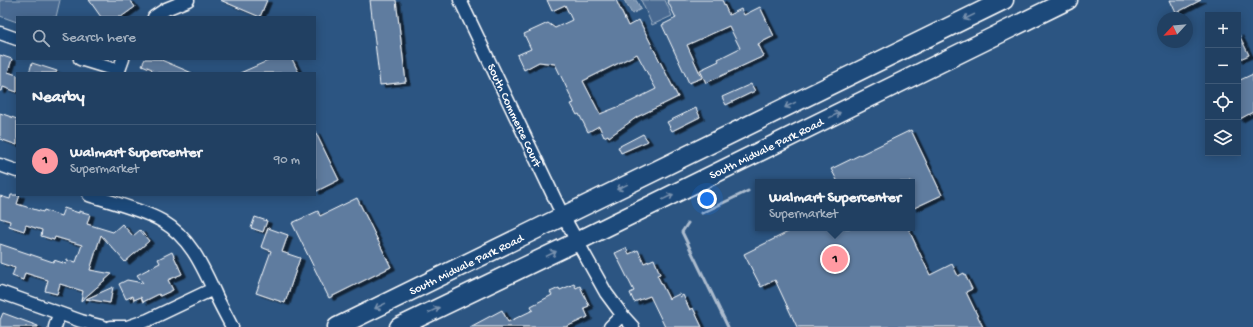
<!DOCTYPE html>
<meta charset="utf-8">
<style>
:root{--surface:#214062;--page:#294768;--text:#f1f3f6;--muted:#a2afbe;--line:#3e5977;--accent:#ff9aa2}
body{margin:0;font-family:"Gochi Hand",sans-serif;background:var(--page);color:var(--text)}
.controls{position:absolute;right:12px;top:12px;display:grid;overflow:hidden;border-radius:0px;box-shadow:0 2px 10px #0003}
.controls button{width:36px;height:36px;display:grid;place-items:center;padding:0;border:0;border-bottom:1px solid var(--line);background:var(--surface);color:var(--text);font:20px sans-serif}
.compass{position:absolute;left:1157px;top:12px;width:36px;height:36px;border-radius:50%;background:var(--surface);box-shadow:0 2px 10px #0003;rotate:244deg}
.you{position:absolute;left:707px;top:199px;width:14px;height:14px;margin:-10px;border:3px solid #fff;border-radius:50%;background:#1a73e8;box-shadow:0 0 0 6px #1a73e833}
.badge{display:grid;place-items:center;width:26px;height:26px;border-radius:50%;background:var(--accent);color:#111;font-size:13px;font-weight:700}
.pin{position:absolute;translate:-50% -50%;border:2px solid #fff;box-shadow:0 1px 4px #0006}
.popup{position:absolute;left:755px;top:179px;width:160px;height:52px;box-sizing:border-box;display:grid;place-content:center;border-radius:0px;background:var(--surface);filter:drop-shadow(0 1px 3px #0005);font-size:13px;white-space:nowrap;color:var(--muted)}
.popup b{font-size:15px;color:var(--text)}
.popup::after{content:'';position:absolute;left:50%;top:100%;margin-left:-8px;border:8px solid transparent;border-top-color:var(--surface)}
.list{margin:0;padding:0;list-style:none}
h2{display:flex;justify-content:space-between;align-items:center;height:52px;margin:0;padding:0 16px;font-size:17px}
h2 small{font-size:13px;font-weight:400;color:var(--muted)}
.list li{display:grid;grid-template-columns:26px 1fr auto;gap:12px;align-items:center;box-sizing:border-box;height:72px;padding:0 16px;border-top:1px solid var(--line)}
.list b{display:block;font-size:15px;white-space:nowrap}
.list p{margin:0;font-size:13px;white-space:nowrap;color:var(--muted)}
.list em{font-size:13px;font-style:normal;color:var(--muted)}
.icon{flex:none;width:22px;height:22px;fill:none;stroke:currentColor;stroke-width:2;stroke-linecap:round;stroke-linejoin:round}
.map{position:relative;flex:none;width:1253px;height:327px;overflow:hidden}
.search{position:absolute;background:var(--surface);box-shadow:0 2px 10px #0003;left:16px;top:16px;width:300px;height:44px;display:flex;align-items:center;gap:10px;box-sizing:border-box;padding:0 14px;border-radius:0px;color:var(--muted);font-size:15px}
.panel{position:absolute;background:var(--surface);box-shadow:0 2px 10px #0003;left:16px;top:72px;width:300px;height:124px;border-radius:0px}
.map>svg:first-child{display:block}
.green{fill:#486b92;stroke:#a4b5c8}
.water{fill:#748fad;stroke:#acbcce}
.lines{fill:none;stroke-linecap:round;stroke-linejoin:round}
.stream{stroke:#acbcce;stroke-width:3}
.building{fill:#5e7c9f;stroke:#fff;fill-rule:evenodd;filter:url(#shadow)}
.minor-casing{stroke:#fff;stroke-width:15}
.secondary-casing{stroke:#fff;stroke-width:21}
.minor{stroke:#1f4a7a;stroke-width:12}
.secondary{stroke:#1f4a7a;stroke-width:18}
.oneway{stroke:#7992af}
.labels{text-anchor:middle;stroke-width:3;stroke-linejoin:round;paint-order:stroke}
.street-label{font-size:12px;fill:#fff;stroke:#1f4a7a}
</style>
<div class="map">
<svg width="1253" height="327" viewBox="0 0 1253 327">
<defs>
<filter id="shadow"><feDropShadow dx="4.5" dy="2.5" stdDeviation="0" flood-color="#0009"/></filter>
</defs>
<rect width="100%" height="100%" fill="#2c5582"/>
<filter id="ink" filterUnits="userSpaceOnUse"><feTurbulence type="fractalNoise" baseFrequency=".025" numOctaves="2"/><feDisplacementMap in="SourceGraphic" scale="8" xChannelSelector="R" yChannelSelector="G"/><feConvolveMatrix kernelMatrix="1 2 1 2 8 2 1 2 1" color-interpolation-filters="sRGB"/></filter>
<g filter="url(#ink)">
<path class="green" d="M0,0H60L56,17H17V22L0,16Z
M641,0H665L672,16L652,25Z"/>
<path class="water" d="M624,0H636L641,9L632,14Z"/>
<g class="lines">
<path class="stream" d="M702,213L748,191
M688,223L682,232L728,327"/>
</g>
<path class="building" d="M89,0H130L135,7L121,17H101Z
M220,0H267L260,17Z
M370,0H396L406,82L380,85Z
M547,0H616L628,26L639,20L678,97L637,117L609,137L608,135L604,137L599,126L588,132L579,114L577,115L571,104L574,103L555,64L539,62L524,70L517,55L531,49L524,34L548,23L555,28L572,20L565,5L552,11ZM637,54L656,89L630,102L600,114L583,81Z
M667,0H722L729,15L741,9L744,15L760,7L774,36L758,44L764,56L706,83L700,70L719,61L718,59L740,48L729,26L687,45L702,78L689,83L662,25L676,18Z
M1170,0H1201L1176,13Z
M1238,33L1249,55L1238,60Z
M0,55L12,59L8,72L17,75V92L3,87L2,91H0Z
M145,59H159L192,73H150L152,69L142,65Z
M272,59H292L299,73H240Z
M32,63L57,71L56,73H29Z
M1253,74V112L1238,120V81Z
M751,84L755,91L726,105L722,97Z
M696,108L700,117L672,131L667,122Z
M0,113L17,119V145L0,139Z
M911,130L942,195L912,209V182H838L831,169Z
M315,131L339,180L315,192Z
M643,134L648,141L621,153L618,147Z
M11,195H20L17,204L43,212L44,210L61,216L64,208L79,213V211L90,214L87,224L113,232L122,224L133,236L140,230L149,241L125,262L101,235L90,270L112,274L81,301L83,291L60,284L57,294L45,291L48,280L25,273L23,280L12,276L15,268L0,263V244L53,262L54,260L66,264L67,260L76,262L82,245L55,237L54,240L41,236L42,230L26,225L24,231L9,226L10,221L0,218V196L10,199Z
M357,198L391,267L329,298L292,223L318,211L320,216Z
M255,217L267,221L263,232L251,228Z
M268,228L288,235L282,252L300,258L285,303L256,293L271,251L261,247Z
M791,228H908L930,275L952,264L958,276L964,273L972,289L966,292L983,327H797L775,280L761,287L744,254L792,230Z
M626,248L629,254L638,250L644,263L654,259L660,274L657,275L669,299L679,294L680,297L683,295L690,310L693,308L702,327H665L650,296L634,302L630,293L634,291L615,253Z
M172,252L182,274L168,280L173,290L160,296L159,294L143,302L141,297L134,300L133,296L126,299L119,284L127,280L143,283L137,275L160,263L158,259Z
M574,284L576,288L580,286L589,306L584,308L588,317L566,327H470L502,310L508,322L533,310L531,306L552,295L550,292L559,288L560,290Z
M113,287L110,303L86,299Z
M3,313L38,326V327H0V320Z"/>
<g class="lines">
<g class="minor-casing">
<path id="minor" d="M460,0L563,216L606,293L623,316L633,327
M154,17L166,9L188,0
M0,33L17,39
M80,59L119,71
M118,73L123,59
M0,165L17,171
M89,195C111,202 143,210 162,221C189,237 201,263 214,291C219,303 226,315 232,327
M0,292L81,321L104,327
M55,327L59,314
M111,327H127L148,320L213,289
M610,327L622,315"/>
</g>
<g class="secondary-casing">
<path id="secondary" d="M337,327L1004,0
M399,327L578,241L1068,0"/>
</g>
<use href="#minor" class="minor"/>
<use href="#secondary" class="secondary"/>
</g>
<defs><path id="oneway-shaft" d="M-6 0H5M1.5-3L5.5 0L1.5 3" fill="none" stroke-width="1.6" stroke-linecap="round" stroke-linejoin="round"/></defs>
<g class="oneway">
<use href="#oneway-shaft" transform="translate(969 17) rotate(154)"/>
<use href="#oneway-shaft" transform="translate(790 105) rotate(154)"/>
<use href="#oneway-shaft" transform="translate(835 115) rotate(-26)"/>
<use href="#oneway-shaft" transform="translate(622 187) rotate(154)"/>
<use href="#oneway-shaft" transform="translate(668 197) rotate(-26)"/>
<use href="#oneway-shaft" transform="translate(551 254) rotate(-26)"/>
<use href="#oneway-shaft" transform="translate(380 306) rotate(154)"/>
<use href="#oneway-shaft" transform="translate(434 310) rotate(-26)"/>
</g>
</g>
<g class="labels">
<g class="street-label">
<text transform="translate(515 115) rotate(65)" y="4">South Commerce Court</text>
<text transform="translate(766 148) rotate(-26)" y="4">South Midvale Park Road</text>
<text transform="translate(466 264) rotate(-26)" y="4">South Midvale Park Road</text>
</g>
</g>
</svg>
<div class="controls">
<button>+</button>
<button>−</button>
<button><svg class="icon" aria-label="locate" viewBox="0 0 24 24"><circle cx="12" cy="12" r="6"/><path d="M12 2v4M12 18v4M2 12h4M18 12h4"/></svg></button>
<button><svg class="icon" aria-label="layers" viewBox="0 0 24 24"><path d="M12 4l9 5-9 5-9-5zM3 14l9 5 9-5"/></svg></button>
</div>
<svg class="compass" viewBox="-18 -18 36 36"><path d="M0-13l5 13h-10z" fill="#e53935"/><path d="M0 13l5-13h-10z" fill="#a2afbe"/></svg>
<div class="you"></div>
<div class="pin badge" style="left:835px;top:259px">1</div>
<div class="popup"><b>Walmart Supercenter</b>Supermarket</div>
<div class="search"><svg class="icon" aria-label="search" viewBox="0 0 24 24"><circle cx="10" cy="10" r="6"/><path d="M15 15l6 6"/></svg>Search here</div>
<section class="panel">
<h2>Nearby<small></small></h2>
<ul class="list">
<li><span class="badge">1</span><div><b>Walmart Supercenter</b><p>Supermarket</p></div><em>90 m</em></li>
</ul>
</section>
</div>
